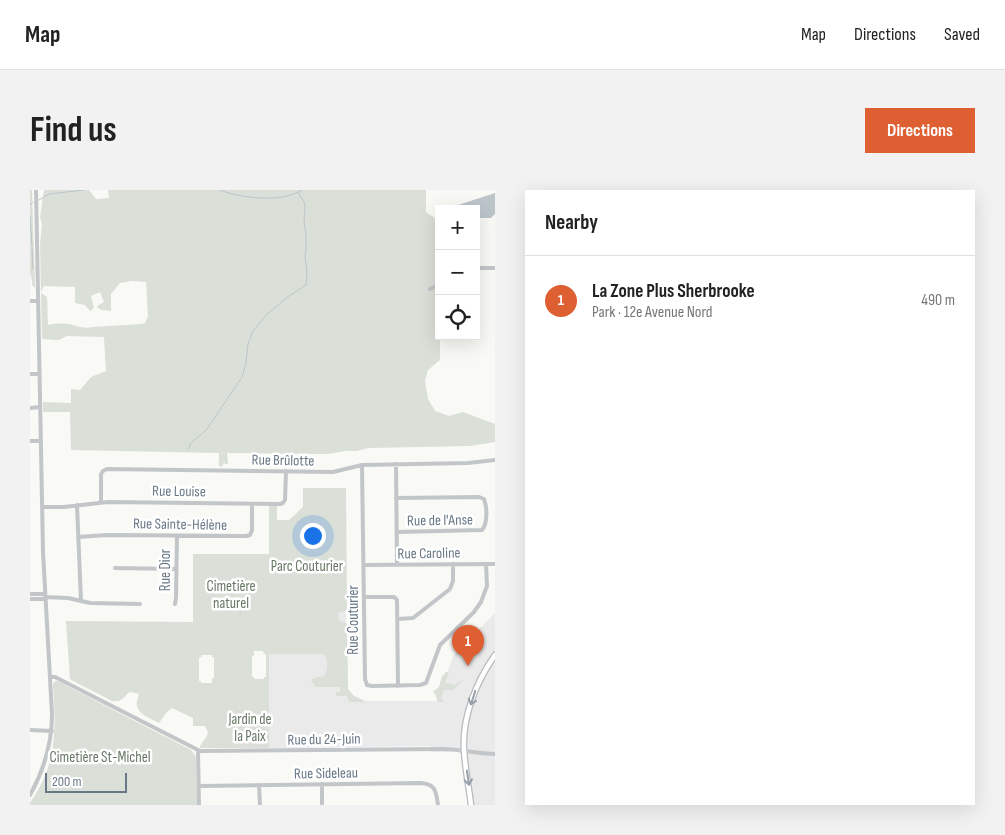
<!DOCTYPE html>
<meta charset="utf-8">
<style>
:root{--surface:#fff;--page:#f2f2f2;--text:#222;--muted:#767676;--line:#e0e0e0;--accent:#dd5f32}
body{margin:0;font-family:"Sofia Sans Condensed",sans-serif;background:var(--page);color:var(--text)}
.controls{position:absolute;right:15px;top:15px;display:grid;overflow:hidden;border-radius:0px;box-shadow:0 5px 20px #0002}
.controls button{width:45px;height:45px;display:grid;place-items:center;padding:0;border:0;border-bottom:1px solid var(--line);background:var(--surface);color:var(--text);font:25px sans-serif}
.scale{position:absolute;left:15px;bottom:12px;width:82px;box-sizing:border-box;padding-left:5px;border:2px solid #697886;border-top:0;font-size:14px;line-height:18px;white-space:nowrap;color:#697886;-webkit-text-stroke:4px #fff;paint-order:stroke}
.you{position:absolute;left:282px;top:345px;width:18px;height:18px;margin:-12px;border:4px solid #fff;border-radius:50%;background:#1a73e8;box-shadow:0 0 0 8px #1a73e833}
.badge{display:grid;place-items:center;width:32px;height:32px;border-radius:50%;background:var(--accent);color:#fff;font-size:16px;font-weight:700}
.pin{position:absolute;translate:-50% -41px;filter:drop-shadow(0 1px 2px #0008)}
.pin::after{content:'';position:absolute;top:26px;width:18px;height:15px;background:inherit;clip-path:polygon(0 0,100% 0,50% 100%)}
.list{margin:0;padding:0;list-style:none}
h2{display:flex;justify-content:space-between;align-items:center;height:65px;margin:0;padding:0 20px;font-size:21px}
h2 small{font-size:16px;font-weight:400;color:var(--muted)}
.list li{display:grid;grid-template-columns:32px 1fr auto;gap:15px;align-items:center;box-sizing:border-box;height:90px;padding:0 20px;border-top:1px solid var(--line)}
.list b{display:block;font-size:19px;white-space:nowrap}
.list p{margin:0;font-size:16px;white-space:nowrap;color:var(--muted)}
.list em{font-size:16px;font-style:normal;color:var(--muted)}
.icon{flex:none;width:28px;height:28px;fill:none;stroke:currentColor;stroke-width:2;stroke-linecap:round;stroke-linejoin:round}
.map{position:relative;flex:none;width:465px;height:615px;overflow:hidden;border-radius:0px}
header{display:flex;align-items:center;gap:30px;box-sizing:border-box;height:70px;padding:0 25px;background:var(--surface);border-bottom:1px solid var(--line)}
header strong{font-size:24px}
nav{display:flex;gap:28px;margin-inline-start:auto;font-size:18px}
.intro{display:flex;align-items:center;justify-content:space-between;box-sizing:border-box;height:120px;padding:0 30px}
h1{margin:0;font-size:35px}
.button{padding:12px 22px;border-radius:0px;background:var(--accent);color:#fff;font-size:18px;font-weight:700}
main{display:flex;gap:30px;padding:0 30px}
aside{flex:1;background:var(--surface);border-radius:0px;box-shadow:0 5px 20px #0002}
.map>svg:first-child{display:block}
.built{fill:#e9eae9}
.green{fill:#dadfd7;fill-rule:evenodd}
.water{fill:#bcc5ca}
.lines{fill:none;stroke-linecap:round;stroke-linejoin:round}
.stream{stroke:#bcc5ca;stroke-width:1}
.major-casing{stroke:#b7bbbf;stroke-width:7}
.minor{stroke:#c2c6c9;stroke-width:4}
.major{stroke:#fff;stroke-width:4.5}
.oneway{stroke:#96a0aa}
.labels{text-anchor:middle;stroke-width:5;stroke-linejoin:round;paint-order:stroke}
.street-label{font-size:15px;fill:#697886;stroke:#fff}
.park-label{font-size:15px;fill:#667863;stroke:#fff}
</style>
<header>
<strong>Map</strong>
<nav><a>Map</a><a>Directions</a><a>Saved</a></nav>
</header>
<div class="intro"><h1>Find us</h1><a class="button">Directions</a></div>
<main>
<div class="map">
<svg width="465" height="615" viewBox="0 0 465 615">
<rect width="100%" height="100%" fill="#f9f9f6"/>
<path class="built" d="M239,415H316L318,511H406L424,465L465,423V615H438L431,564L428,562H401V556L239,558Z"/>
<path class="green" d="M0,0H2L5,98L2,95V90L0,83Z
M14,0H59L66,9L79,8L78,0H396V22L409,31V95L406,99L409,106V146H410V170L398,180L395,191L398,209L405,221L419,226L433,222L465,234V252L440,256L338,258L327,261H315L298,264L197,263L198,274H195L194,272L192,277L189,276V263L41,260L40,222H13V212L41,213V199L50,200L61,187L76,181L74,147L37,146L29,150L12,149L11,103L17,107L18,135C27,133 37,133 46,136C52,137 56,139 62,137L112,134L115,133L118,126L116,92L102,91L90,93L81,104V121L71,120L67,117V116L74,112L70,102L61,106L64,118L60,121L55,115L45,113V97L14,96L11,102L10,54L12,35L10,27Z
M273,298H316L317,421L308,422L309,430L317,434L318,499L324,506L335,511V512H319L317,506H306V502H310V497H285L281,490L288,487H293C299,480 298,471 294,464H239V558H170V556L177,546L178,542L175,536H163V528L142,518L137,522L129,533C122,529 109,525 107,516C106,512 108,508 109,504L101,502L98,503C93,509 91,512 82,511L43,491L40,489L36,431L163,432V364H239V316H247V330H259L273,317ZM224,461H233L234,464H236V487H234V489H224V487H222V466H224ZM172,465H182V467H184V488H182V493H171V491H169V468L171,467Z
M416,482H419L415,493L425,495L432,490V491L423,500H414L411,508L414,510L413,512H408L406,506L403,501C414,497 407,490 416,482Z
M25,491H28L41,498L161,560L165,565L166,569L167,615H0V613C6,604 11,595 15,586C27,557 25,525 23,494Z"/>
<path class="water" d="M465,3V24L461,28H446V19H424L425,16Z"/>
<g class="lines">
<path class="stream" d="M190,0C206,7 237,10 253,7C260,6 266,3 272,0
M9,10L19,4L54,0
M0,15L3,12
M0,26L2,56
M2,59L3,79
M159,259L160,254L177,239L212,187L216,173L218,154L223,141L236,125L259,106L276,95L277,83L275,66L276,59V46L274,30L275,17L274,12L268,2"/>
<g class="major-casing">
<path id="major" d="M441,615C439,597 435,579 434,560C432,527 446,492 465,465"/>
</g>
<path class="minor" d="M446,78H465
M400,99L409,95
M0,111H8
M0,184H9
M0,218L10,217
M0,251H11
M366,274L367,375
M332,275L335,489L337,495L342,496L390,495L396,493L410,455L444,422L451,412L457,396L456,374
M366,308L449,307L454,309C457,317 458,333 452,340L367,342
M71,312V284L73,281L77,279L303,282L332,275L438,273L465,270
M47,315L51,411
M12,317H34L78,312L250,314L253,313L255,310L256,281
M48,347L77,345L216,346L220,345L222,340V314
M334,375L465,374
M85,378L146,379
M0,404H15
M15,407L38,408L60,413L110,414
M334,407H364L367,410L368,496
M0,409H16
M145,414L146,408L147,346
M368,429L383,428L420,399L423,391V374
M20,487H25L170,561L413,559C431,559 447,564 465,564
M0,540L22,541
M168,561L169,615
M292,594V615
M229,595L230,615
M169,596L391,593C406,594 406,602 408,615
M0,605C14,580 22,553 22,524L13,362L6,0"/>
<use href="#major" class="major"/>
</g>
<defs><path id="oneway-shaft" d="M-6 0H5M1.5-3L5.5 0L1.5 3" fill="none" stroke-width="1.6" stroke-linecap="round" stroke-linejoin="round" transform="scale(1.25)"/></defs>
<g class="oneway">
<use href="#oneway-shaft" transform="translate(443 508) rotate(108)"/>
<use href="#oneway-shaft" transform="translate(438 588) rotate(82)"/>
</g>
<g class="labels">
<g class="street-label">
<text transform="translate(253 270) rotate(1)" y="5">Rue Brûlotte</text>
<text transform="translate(149 301) rotate(1)" y="5">Rue Louise</text>
<text transform="translate(410 330) rotate(-1)" y="5">Rue de l'Anse</text>
<text transform="translate(150 334) rotate(1)" y="5">Rue Sainte-Hélène</text>
<text transform="translate(399 363) rotate(-1)" y="5">Rue Caroline</text>
<text transform="translate(135 380) rotate(-90)" y="5">Rue Dior</text>
<text transform="translate(323 430) rotate(-90)" y="5">Rue Couturier</text>
<text transform="translate(294 549) rotate(-1)" y="5">Rue du 24-Juin</text>
<text transform="translate(296 583) rotate(-1)" y="5">Rue Sideleau</text>
</g>
<g class="park-label">
<text x="277" y="381">Parc Couturier</text>
<text x="201" y="401">Cimetière<tspan x="201" dy="17">naturel</tspan></text>
<text x="220" y="534">Jardin de<tspan x="220" dy="17">la Paix</tspan></text>
<text x="70" y="572">Cimetière St-Michel</text>
</g>
</g>
</svg>
<div class="controls">
<button>+</button>
<button>−</button>
<button><svg class="icon" aria-label="locate" viewBox="0 0 24 24"><circle cx="12" cy="12" r="6"/><path d="M12 2v4M12 18v4M2 12h4M18 12h4"/></svg></button>
</div>
<div class="scale">200 m</div>
<div class="you"></div>
<div class="pin badge" style="left:438px;top:476px">1</div>
</div>
<aside>
<h2>Nearby<small></small></h2>
<ul class="list">
<li><span class="badge">1</span><div><b>La Zone Plus Sherbrooke</b><p>Park · 12e Avenue Nord</p></div><em>490 m</em></li>
</ul>
</aside>
</main>
